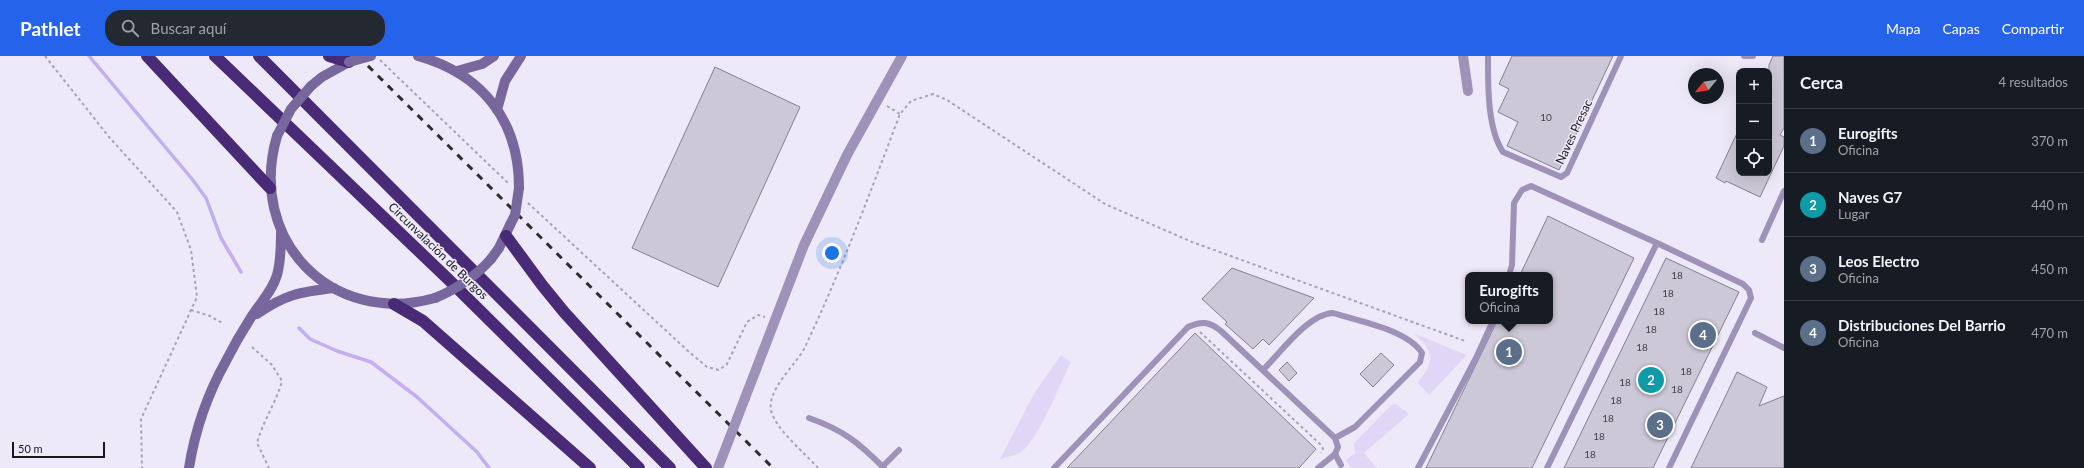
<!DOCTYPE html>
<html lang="es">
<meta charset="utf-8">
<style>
:root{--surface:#171b24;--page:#242831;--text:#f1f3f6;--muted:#9ea1a6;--line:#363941;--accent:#2563eb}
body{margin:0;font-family:Lato,sans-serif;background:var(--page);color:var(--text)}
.controls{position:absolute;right:12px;top:12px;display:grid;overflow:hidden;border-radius:8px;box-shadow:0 4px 16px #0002}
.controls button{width:36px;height:36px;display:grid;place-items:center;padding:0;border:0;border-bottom:1px solid var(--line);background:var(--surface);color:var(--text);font:20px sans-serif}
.compass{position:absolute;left:1688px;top:12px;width:36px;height:36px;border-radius:50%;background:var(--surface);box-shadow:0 4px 16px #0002;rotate:240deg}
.scale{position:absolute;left:12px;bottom:10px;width:93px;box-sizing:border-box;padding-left:4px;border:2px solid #18161b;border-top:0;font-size:11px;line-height:14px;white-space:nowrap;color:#18161b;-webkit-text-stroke:3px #eee9f9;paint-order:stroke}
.you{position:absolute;left:832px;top:197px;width:14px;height:14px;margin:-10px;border:3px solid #fff;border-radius:50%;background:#1a73e8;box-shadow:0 0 0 6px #1a73e833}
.badge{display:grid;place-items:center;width:26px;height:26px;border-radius:50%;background:var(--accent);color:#fff;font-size:13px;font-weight:700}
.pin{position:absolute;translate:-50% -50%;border:2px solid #fff;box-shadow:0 1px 4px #0006}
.popup{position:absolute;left:1465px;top:216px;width:88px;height:52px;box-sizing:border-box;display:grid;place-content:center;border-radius:8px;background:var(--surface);filter:drop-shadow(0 1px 3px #0005);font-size:13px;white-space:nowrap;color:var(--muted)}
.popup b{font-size:15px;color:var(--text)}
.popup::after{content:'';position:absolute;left:50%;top:100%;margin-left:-8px;border:8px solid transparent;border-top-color:var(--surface)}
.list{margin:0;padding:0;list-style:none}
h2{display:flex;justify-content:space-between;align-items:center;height:52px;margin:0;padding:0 16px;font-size:17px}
h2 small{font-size:13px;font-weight:400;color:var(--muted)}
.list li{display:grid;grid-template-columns:26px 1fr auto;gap:12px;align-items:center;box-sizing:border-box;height:64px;padding:0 16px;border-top:1px solid var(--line)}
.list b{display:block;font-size:15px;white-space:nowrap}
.list p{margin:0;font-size:13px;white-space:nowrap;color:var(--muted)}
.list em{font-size:13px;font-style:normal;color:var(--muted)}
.icon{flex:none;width:22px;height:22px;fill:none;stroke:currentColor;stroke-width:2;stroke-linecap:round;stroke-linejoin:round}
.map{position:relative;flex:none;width:1784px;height:412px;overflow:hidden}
header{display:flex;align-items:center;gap:24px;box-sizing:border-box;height:56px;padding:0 20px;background:var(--accent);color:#fff}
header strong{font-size:19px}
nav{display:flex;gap:22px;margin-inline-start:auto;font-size:14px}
.search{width:280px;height:36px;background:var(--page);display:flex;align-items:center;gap:10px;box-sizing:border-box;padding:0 14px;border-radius:16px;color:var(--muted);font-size:15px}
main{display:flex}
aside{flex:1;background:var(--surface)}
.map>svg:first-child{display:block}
.green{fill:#e0d7f7}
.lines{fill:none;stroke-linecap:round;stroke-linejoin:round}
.stream{stroke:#c3adf3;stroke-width:3.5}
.building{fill:#ccc8d7;stroke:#84808e}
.path{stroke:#a7a3af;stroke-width:2;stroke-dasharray:3 3;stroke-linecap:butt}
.service{stroke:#9e92b8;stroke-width:6}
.minor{stroke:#9e92b8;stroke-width:10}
.tertiary{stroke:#9e92b8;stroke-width:10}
.secondary{stroke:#78679d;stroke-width:10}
.motorway{stroke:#492a76;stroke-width:12}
.rail{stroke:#2e2c32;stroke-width:3;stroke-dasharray:7 7;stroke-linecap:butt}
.tertiary-bridge{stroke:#9e92b8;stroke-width:10}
.secondary-bridge{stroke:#78679d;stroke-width:10}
.labels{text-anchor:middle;stroke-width:3;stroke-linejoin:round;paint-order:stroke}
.number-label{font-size:10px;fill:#45424a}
.street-label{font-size:12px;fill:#18161b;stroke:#eee9f9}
</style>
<header>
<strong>Pathlet</strong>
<div class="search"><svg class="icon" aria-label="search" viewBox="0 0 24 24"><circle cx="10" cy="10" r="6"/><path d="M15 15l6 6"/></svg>Buscar aquí</div>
<nav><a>Mapa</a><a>Capas</a><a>Compartir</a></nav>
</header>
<main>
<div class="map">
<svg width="1784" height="412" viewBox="0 0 1784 412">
<rect width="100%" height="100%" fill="#eee9f9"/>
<path class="green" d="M1413,277L1467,299L1429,339L1418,327C1420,321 1426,317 1428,311C1435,296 1423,285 1413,277Z
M1061,299L1071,306C1061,326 1037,386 1021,396C1015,400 1007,400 1000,403L1035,336Z
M1396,348L1409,358L1364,397L1377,412H1351L1346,404L1355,397L1354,388L1356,385L1391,349Z"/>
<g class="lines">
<path class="stream" d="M89,0L192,123L206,142L221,182L241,216
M299,272L310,283L337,295L371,306L417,341L477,396L489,412"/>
</g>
<path class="building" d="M1512,0H1613L1559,114L1507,90L1518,66L1498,56L1509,33L1499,28Z
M1773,0H1784V72L1780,79L1784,81V90L1760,141L1726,125L1725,127L1716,122L1739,73V117H1769V9Z
M715,11L800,51L718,231L632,192Z
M1548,160L1634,202L1532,412H1426L1497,265H1550V219H1520Z
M1666,202L1739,236L1653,412H1564Z
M1232,212L1281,230L1314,242L1269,289L1263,283L1253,293L1225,268L1227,266L1202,243Z
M1195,277L1316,393L1299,412H1067Z
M1381,297L1394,309L1373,331L1360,318Z
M1287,306L1297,317L1289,325L1279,314Z
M1737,316L1767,331L1759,350L1784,340V412H1691Z"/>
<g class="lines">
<path class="path" d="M45,0L109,81L177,156L191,194L197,241L141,363L142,412
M380,4L508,127
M887,50L900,58
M528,147L688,295L707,311L719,314L727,308L747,266L758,259L765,261
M191,254L210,260L224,268
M1200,276L1321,389L1323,393L1321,397
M252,291L272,309L282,325C276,347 263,365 257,387L269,412
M818,412C805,397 775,373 771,354C767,333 797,308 805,291C841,215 870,137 900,58L911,45L933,38L947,44L1105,148L1192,186L1465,285"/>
<path class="service" d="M1488,0C1488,28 1487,72 1503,96L1561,121L1567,117L1621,0
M1744,0H1753
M1762,184L1784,135
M1509,219L1512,209L1514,147L1522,134L1531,130L1657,187
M1755,277L1784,292
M1263,314C1281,296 1308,258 1333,257C1359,265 1408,274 1422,297L1420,306L1355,371L1335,382
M809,362C843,374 858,386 884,412
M1335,398L1341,409
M882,411L899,394
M1054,412L1188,271C1201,265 1209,265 1221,275L1335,382L1338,391L1335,398L1318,412
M1418,412L1476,302L1493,265
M1547,412L1657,187L1743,228L1749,234L1751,242L1669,412"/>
<path class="minor" d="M1463,0L1468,35"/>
<path class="tertiary" d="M745,342L804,189L847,99L902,0"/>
<path class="secondary" d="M418,0C482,18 519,64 519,132
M457,15L482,8L494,0
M311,30L322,21L349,6
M497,54L505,25L521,0
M277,80C247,183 330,271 435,242
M491,203L499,192L510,169
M257,258C286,238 300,236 334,232
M189,412C195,374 207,339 226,305C233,291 241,277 250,263C259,248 272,236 277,219C281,205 281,190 281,176"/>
<path class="motorway" d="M147,0L270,132
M215,0L448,223L639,412
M259,0L670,412
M329,0L349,6
M506,180L542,229L564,256L706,412
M394,248L423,265L590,412"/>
<path class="rail" d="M358,0L773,412"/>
<path class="tertiary-bridge" d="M718,412L745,342"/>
<path class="secondary-bridge" d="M349,6L371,0
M277,80L291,53L311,30
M510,169L515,159L519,132
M435,242C457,233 475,221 491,203"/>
</g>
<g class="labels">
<g class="number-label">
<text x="1546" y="65">10</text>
<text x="1677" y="223">18</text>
<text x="1668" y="241">18</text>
<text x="1659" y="259">18</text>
<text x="1651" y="277">18</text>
<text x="1642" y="295">18</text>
<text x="1686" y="319">18</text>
<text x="1625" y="330">18</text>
<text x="1677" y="337">18</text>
<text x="1616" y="348">18</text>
<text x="1608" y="366">18</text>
<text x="1599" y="384">18</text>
<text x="1590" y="402">18</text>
</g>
<g class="street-label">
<text transform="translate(1574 76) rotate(-65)" y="4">Naves Presac</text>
<text transform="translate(438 195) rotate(44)" y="4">Circunvalación de Burgos</text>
</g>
</g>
</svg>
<div class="controls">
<button>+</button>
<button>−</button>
<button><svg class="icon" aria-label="locate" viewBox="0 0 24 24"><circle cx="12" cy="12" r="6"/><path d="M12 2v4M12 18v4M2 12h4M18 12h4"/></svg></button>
</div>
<svg class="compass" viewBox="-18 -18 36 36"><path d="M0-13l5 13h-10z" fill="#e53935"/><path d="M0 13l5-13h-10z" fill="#9ea1a6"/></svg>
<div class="scale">50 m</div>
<div class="you"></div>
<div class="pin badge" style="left:1509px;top:296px;background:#5c6f8a">1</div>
<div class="popup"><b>Eurogifts</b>Oficina</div>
<div class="pin badge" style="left:1651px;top:324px;background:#0f9aa8">2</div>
<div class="pin badge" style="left:1660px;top:369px;background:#5c6f8a">3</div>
<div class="pin badge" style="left:1703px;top:279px;background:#5c6f8a">4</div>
</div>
<aside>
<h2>Cerca<small>4 resultados</small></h2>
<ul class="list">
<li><span class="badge" style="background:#5c6f8a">1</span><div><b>Eurogifts</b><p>Oficina</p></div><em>370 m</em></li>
<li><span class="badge" style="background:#0f9aa8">2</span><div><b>Naves G7</b><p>Lugar</p></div><em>440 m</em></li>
<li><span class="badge" style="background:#5c6f8a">3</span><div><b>Leos Electro</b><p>Oficina</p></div><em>450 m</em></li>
<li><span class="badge" style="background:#5c6f8a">4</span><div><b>Distribuciones Del Barrio</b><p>Oficina</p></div><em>470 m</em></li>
</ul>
</aside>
</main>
